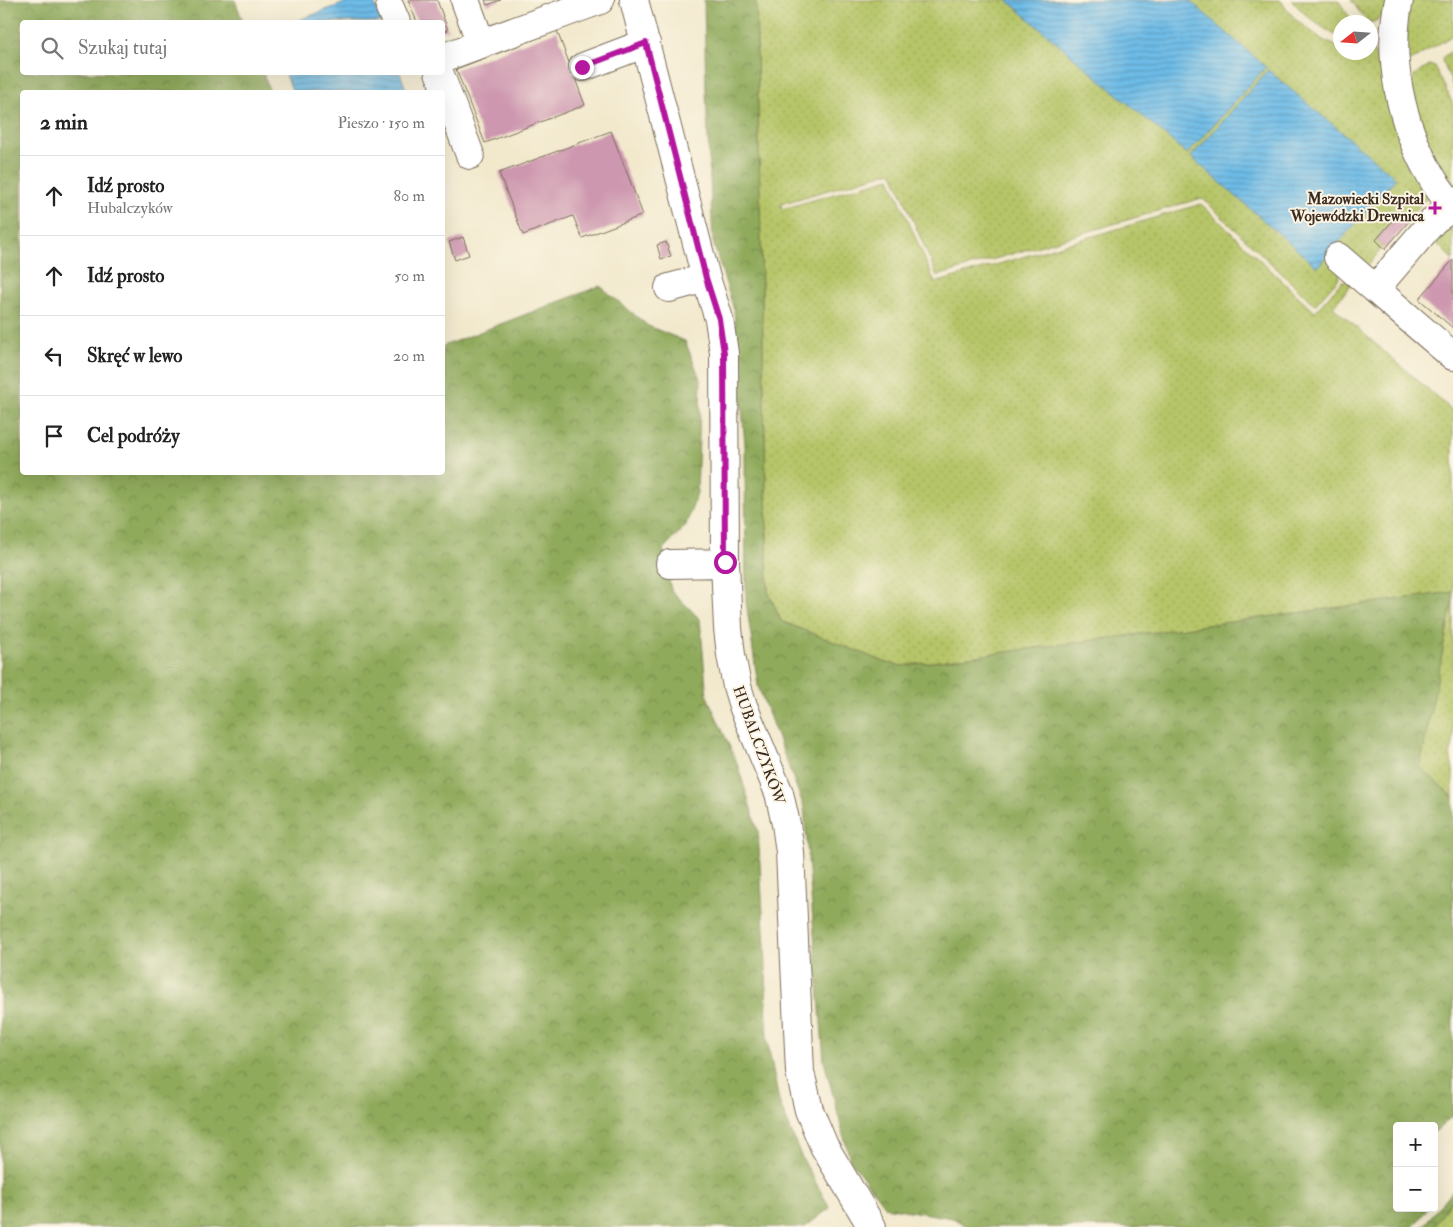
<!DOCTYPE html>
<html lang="pl">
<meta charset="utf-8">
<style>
:root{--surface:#fff;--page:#f2f2f2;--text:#222;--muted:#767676;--line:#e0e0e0}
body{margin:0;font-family:"IM FELL Double Pica",serif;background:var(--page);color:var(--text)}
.controls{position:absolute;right:15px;bottom:15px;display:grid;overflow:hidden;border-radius:5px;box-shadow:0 5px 20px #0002}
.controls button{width:45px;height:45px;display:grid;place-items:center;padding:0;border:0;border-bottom:1px solid var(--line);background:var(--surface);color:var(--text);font:25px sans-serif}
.compass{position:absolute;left:1333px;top:15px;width:45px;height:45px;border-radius:50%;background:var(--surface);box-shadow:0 5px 20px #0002;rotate:253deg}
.stop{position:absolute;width:15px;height:15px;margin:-11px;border:4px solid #b5179e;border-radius:50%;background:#fff}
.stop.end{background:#b5179e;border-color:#fff;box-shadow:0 1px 5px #0008}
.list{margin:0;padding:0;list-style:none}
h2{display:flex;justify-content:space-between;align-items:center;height:65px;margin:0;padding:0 20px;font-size:21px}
h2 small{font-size:16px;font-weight:400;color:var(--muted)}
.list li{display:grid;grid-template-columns:32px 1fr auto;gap:15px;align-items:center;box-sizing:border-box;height:80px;padding:0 20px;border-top:1px solid var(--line)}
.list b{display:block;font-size:19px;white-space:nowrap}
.list p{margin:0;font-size:16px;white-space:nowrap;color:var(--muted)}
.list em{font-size:16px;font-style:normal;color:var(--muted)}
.icon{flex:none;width:28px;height:28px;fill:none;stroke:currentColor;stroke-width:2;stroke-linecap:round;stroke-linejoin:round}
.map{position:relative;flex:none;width:1453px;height:1227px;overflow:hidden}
.search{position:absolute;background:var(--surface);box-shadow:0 5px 20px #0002;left:20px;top:20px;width:425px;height:55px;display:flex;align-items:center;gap:12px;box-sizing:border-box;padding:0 18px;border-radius:5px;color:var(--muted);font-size:19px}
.panel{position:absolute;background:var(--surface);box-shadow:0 5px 20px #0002;left:20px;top:90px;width:425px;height:385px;border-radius:5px}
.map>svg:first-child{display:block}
.green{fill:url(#green-dots);stroke:#787843}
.forest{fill:url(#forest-crowns);stroke:#666a3d}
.water{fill:url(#water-rules);stroke:#547282}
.building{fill:#cd97af}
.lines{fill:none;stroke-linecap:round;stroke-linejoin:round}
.minor-casing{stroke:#7b6d5b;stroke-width:30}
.minor{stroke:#fff;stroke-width:28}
.route{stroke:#b5179e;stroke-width:6}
.poi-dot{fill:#b5179e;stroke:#fcf5e5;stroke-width:2}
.labels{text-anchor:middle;stroke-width:4;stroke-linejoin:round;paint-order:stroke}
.poi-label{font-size:15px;font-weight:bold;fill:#3b2a1e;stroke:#fcf5e5;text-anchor:end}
.street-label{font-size:15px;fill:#3b2a1e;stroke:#fcf5e5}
</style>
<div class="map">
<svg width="1453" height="1227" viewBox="0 0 1453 1227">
<defs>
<pattern id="green-dots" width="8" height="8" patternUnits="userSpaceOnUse" patternTransform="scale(1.25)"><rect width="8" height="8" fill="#b6c568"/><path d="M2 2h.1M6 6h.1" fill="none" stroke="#9da95a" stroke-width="1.8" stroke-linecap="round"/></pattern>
<pattern id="forest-crowns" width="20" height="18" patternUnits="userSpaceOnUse" patternTransform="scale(1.25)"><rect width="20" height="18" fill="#90aa5c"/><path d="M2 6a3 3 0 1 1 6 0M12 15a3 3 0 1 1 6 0" fill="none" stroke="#778b4b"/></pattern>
<pattern id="water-rules" width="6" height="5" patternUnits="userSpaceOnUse" patternTransform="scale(1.25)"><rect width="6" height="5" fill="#6dbbe7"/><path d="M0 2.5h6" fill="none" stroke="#5b98bb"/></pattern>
</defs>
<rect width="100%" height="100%" fill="#fcf5e5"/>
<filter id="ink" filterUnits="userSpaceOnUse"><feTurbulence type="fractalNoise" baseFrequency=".02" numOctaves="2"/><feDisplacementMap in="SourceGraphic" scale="10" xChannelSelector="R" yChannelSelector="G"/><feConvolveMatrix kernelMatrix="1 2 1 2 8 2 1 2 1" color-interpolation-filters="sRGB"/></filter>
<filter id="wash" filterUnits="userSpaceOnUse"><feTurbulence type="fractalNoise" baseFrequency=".0096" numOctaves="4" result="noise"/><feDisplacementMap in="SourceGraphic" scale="20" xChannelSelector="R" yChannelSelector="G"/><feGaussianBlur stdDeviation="1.12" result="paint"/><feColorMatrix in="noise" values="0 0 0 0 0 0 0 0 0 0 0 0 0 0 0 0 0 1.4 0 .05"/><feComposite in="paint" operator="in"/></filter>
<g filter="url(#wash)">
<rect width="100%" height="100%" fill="#f2e9cd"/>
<path class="green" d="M756,0H1280L1296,20L1323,40L1336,46L1340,44V52H1370L1371,48L1388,74L1428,196L1408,218L1401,212L1376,240L1383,247L1365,269L1339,275V278L1315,305L1202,198L937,276L892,171L781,204L782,209L890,178L935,283L1201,204L1315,312L1342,281H1346L1351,285L1333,307L1453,411V592L902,666L887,663L781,621L768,591Z
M1292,0H1338L1353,22H1340V34L1337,36C1319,26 1305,16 1292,0Z
M1351,0H1387C1385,11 1381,24 1367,22Z
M1408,0H1453V35L1411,61L1407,59Z
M1453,50V86L1442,60L1444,56Z
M1429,65L1435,67L1453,104V189L1434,158L1415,106L1411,81L1414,76Z
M1443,230H1453V260L1435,242L1434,237Z
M1453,599V744L1450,755L1453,770V797L1419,767Z
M1453,1197V1227H1434Z"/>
<path class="forest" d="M0,0H235L243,22H22V72L263,73L270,92H22V472H442L443,346L600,286L648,326L685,341L701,381L697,493L686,525L663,549L671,590L700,619L707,696L737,763L758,831L766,963L767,1039L779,1101L801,1156L830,1208L805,1227H0Z
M704,0H756L768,591L781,621L887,663L902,666L1453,592V599L1420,767L1453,797V1115L1434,1133V1126H1397V1208H1428L1413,1227H968L953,1218L885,1207L850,1160L824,1061L804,807L758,686L746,601L745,445L734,310L713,242L706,95Z
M1453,1190V1197L1434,1227H1422Z"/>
<path class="water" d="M353,0H373L381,22H293Z
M1007,0H1189L1266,67L1187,154Z
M1268,70L1396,178L1317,267L1191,157Z
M285,73H400L407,92H293Z"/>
<g id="blocks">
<path class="building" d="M408,0H437L448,30L442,32V22H417Z
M485,0H501L487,5Z
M557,31L585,105L485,143L456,69Z
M611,131L643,215L582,238L573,216L523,235L499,173Z
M1401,211L1410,220L1385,249L1376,240Z
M463,237L469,255L455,260L449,242Z
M666,242L671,256L661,259L657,245Z
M1453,260V328L1419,299Z"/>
</g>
</g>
<g filter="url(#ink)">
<use href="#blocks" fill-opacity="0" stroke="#7b6d5b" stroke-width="1"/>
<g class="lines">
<g class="minor-casing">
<path id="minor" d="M465,0L481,44
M634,0L706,278L719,319L724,353L725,563L728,628L731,655L737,686L743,706L779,793L786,824L790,852L800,1072L809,1110L824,1146L872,1227
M1399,0C1386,58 1401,125 1431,176C1437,187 1445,197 1453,207
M390,8L396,22
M442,58L600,0
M583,67L646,43
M439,72L470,155
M1453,207L1434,220L1375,289L1453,356
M1338,257L1375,289
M669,288L706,278
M670,564L725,563"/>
</g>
<use href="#minor" class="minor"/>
</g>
</g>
<g class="lines" filter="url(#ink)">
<path class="route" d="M582,67L646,43L706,278L719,319L724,353L725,562"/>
</g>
<path class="poi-dot" d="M1432.5 200.5h5v5h5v5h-5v5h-5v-5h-5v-5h5z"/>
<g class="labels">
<g class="poi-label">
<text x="1424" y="204">Mazowiecki Szpital<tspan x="1424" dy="17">Wojewódzki Drewnica</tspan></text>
</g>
<g class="street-label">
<text transform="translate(759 745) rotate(70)" y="5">HUBALCZYKÓW</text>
</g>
</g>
</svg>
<div class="controls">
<button>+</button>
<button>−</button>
</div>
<svg class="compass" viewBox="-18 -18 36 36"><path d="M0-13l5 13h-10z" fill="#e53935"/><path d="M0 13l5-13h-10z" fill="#767676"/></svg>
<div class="stop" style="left:725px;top:562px"></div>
<div class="stop end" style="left:582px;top:67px"></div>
<div class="search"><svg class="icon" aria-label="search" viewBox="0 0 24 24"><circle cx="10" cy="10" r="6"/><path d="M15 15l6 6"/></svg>Szukaj tutaj</div>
<section class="panel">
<h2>2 min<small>Pieszo · 150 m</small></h2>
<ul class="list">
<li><svg class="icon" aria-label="ahead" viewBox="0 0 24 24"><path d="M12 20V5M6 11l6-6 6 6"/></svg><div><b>Idź prosto</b><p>Hubalczyków</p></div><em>80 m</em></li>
<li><svg class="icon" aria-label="ahead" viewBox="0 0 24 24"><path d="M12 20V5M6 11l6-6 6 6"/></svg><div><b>Idź prosto</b></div><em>50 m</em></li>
<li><svg class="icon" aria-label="left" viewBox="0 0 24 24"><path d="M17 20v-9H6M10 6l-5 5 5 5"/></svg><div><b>Skręć w lewo</b></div><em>20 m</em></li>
<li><svg class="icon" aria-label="arrive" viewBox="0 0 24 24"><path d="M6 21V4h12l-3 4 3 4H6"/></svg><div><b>Cel podróży</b></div></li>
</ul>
</section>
</div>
